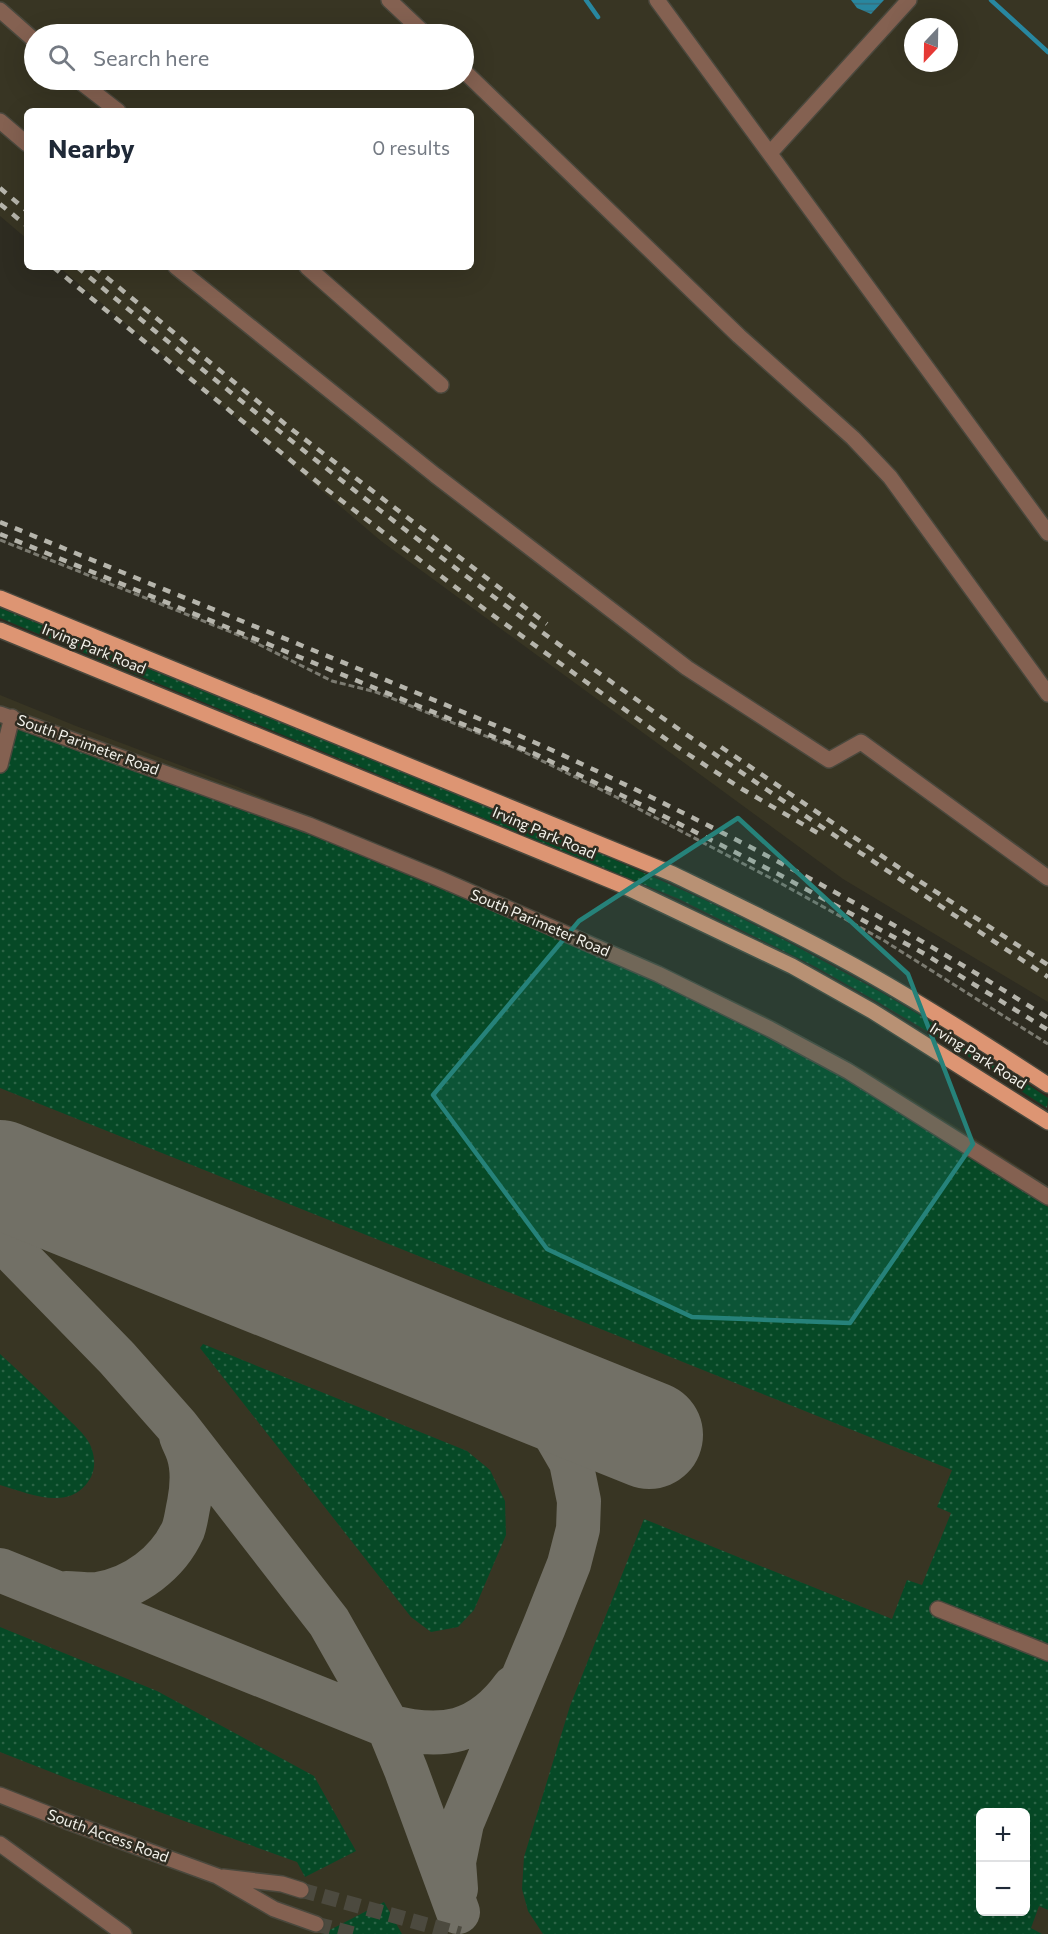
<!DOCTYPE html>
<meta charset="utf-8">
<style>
:root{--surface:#fff;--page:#f6f6f7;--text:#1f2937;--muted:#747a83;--line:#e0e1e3}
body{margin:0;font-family:Commissioner,sans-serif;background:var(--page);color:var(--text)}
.controls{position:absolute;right:18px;bottom:18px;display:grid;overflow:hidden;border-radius:9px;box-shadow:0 6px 24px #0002}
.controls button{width:54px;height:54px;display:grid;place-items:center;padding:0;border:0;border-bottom:2px solid var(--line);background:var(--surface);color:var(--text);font:30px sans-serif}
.compass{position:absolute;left:904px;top:18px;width:54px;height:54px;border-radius:50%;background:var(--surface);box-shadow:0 6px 24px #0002;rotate:202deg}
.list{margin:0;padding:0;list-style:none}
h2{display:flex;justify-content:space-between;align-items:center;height:78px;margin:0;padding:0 24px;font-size:26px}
h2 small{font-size:20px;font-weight:400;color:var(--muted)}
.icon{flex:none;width:33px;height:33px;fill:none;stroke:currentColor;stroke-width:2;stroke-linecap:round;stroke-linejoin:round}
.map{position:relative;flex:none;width:1048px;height:1934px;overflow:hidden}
.search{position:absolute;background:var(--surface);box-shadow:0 6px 24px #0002;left:24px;top:24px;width:450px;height:66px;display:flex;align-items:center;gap:15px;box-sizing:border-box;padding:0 21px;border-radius:33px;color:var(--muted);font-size:22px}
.panel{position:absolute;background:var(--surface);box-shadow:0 6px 24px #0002;left:24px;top:108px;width:450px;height:162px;border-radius:9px}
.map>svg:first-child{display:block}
.built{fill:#383523;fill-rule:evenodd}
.grass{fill:url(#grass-dots);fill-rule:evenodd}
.water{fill:url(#water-rules)}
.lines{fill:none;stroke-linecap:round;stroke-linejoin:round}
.stream{stroke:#2887a0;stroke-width:4.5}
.taxiway{stroke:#727066;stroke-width:44}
.runway{stroke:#727066;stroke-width:108}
.minor-tunnel{stroke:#4c4a3f;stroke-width:15;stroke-dasharray:15 8;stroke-linecap:butt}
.minor-casing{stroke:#4a483d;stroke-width:18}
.major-casing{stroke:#4a483d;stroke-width:18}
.path{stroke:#7c7b71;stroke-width:3;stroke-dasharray:6 3;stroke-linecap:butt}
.minor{stroke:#846151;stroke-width:15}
.major{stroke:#dd9573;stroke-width:15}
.rail{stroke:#b6b5ac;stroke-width:4.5;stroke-dasharray:8 8;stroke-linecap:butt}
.marked{fill:#26827a;fill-opacity:0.2;stroke:#26827a;stroke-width:4.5;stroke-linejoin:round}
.labels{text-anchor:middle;stroke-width:5;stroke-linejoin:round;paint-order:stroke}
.street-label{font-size:15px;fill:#f3f2eb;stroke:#2e2c21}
</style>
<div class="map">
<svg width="1048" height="1934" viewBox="0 0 1048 1934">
<defs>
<pattern id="grass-dots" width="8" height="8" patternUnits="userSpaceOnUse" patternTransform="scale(1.5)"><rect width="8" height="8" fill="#064926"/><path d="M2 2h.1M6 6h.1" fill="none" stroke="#2b6446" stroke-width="1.8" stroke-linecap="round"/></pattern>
<pattern id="water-rules" width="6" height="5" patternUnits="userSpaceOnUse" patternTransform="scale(1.5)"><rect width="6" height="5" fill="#2887a0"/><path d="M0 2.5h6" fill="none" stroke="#356e7c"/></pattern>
</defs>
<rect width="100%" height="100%" fill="#2e2c21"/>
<path class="built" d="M0,0H1048V1002L843,879L381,541L59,267H471V111H27V239L0,216ZM913,27H949V63H913ZM34,34H464V80H34Z
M0,695L76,726L238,787L637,955L764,1015L876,1076L984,1144L1048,1186V1934H0ZM980,1812H1026V1912H980Z"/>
<path class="grass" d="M0,608L588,848L709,902L788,942L884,994L953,1035L1048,1098L1047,1108L949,1044L878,1002L816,967L679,899L0,618Z
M0,725L25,731L318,838L561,939L674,990L819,1064L926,1128L1048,1207V1910L1039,1906L1031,1928L1042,1934H543L528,1911L522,1889L524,1857L570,1706L644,1519L892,1619L907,1580L922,1585L951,1513L937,1507L952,1470L0,1088ZM980,1812H1026V1912H980Z
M203,1344L467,1451L490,1470L505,1501L506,1535L474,1610L458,1627L431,1632L411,1617L200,1348Z
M0,1354C23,1375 45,1396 67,1418C73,1424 81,1431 86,1438C94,1449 97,1465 91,1477C71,1513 31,1494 0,1485Z
M0,1627L157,1691L314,1776L356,1851L305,1877L297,1862L74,1781L0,1752Z
M384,1902L402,1934H322Z"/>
<path class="water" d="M851,0H884L871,14L857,8Z"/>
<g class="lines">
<path class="stream" d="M586,0L598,17
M991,0L1048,52"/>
<path class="taxiway" d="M0,1238L117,1358L177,1426L329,1622L388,1726L406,1770L458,1912
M0,1570L388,1726C442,1740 480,1734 514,1687
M66,1593C77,1593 88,1595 98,1594C135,1588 168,1563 183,1530C186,1522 187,1512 189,1503C192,1487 193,1468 188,1453C186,1447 183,1442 181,1436
M456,1889L454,1862L462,1823L544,1627L569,1564L578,1529L579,1501L571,1462L549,1424L532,1403L500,1375"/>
<path class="runway" d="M0,1174L649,1435"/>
<path class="minor-tunnel" d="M301,1890L460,1934
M316,1924L354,1934"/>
<g class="minor-casing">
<path id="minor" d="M389,0L425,34
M657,0L1048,533
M0,10L34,40
M464,71L739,336L853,438L890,477L1048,694
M78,80L118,111
M0,121L27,144
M770,153L909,0
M176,267L435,475L687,668L829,760L861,742L1048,878
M307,267L441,385
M0,714L309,825L438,878L658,974L770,1029L848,1071L1048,1197
M0,765L12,717
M938,1609L1048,1653
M0,1795L66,1821L217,1876L274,1909L316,1924
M0,1844L124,1934
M223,1877L282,1884L301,1890"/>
</g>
<g class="major-casing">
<path id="major" d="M0,598L673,874C733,903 794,932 853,965C920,1002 984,1043 1048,1085
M0,630L624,886L792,966L872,1011L1048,1122"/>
</g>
<path class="path" d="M0,540L246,638L332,681L376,692L518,749L616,797L782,884L883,940L1048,1044"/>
<use href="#minor" class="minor"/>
<use href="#major" class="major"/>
<path class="rail" d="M0,188L27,211
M0,204L27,226
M53,267L321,485L487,611L677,747L742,789L823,836
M77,267C214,380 352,491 494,597C674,730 861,854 1048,977
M94,267L290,428L547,624
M0,522C135,578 270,632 405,688C455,709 506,729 556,752C725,830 891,918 1048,1018
M0,534L533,753L646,807L780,875L923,953L1048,1030
M721,747L901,869L1048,965"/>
</g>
<path class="marked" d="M738,818L908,974L973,1144L850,1323L692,1317L547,1249L433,1095L579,921Z"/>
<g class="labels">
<g class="street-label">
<text transform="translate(94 649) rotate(22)" y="5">Irving Park Road</text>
<text transform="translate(88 745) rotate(20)" y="5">South Parimeter Road</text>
<text transform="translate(544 833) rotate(23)" y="5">Irving Park Road</text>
<text transform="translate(540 923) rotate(23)" y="5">South Parimeter Road</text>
<text transform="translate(978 1056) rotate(32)" y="5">Irving Park Road</text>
<text transform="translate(108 1836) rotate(20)" y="5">South Access Road</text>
</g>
</g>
</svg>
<div class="controls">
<button>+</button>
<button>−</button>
</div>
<svg class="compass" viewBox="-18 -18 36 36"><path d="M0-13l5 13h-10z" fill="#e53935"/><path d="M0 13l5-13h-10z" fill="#747a83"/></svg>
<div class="search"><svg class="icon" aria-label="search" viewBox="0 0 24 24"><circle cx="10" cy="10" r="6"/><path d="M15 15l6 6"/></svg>Search here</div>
<section class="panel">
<h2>Nearby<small>0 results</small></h2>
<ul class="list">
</ul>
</section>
</div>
